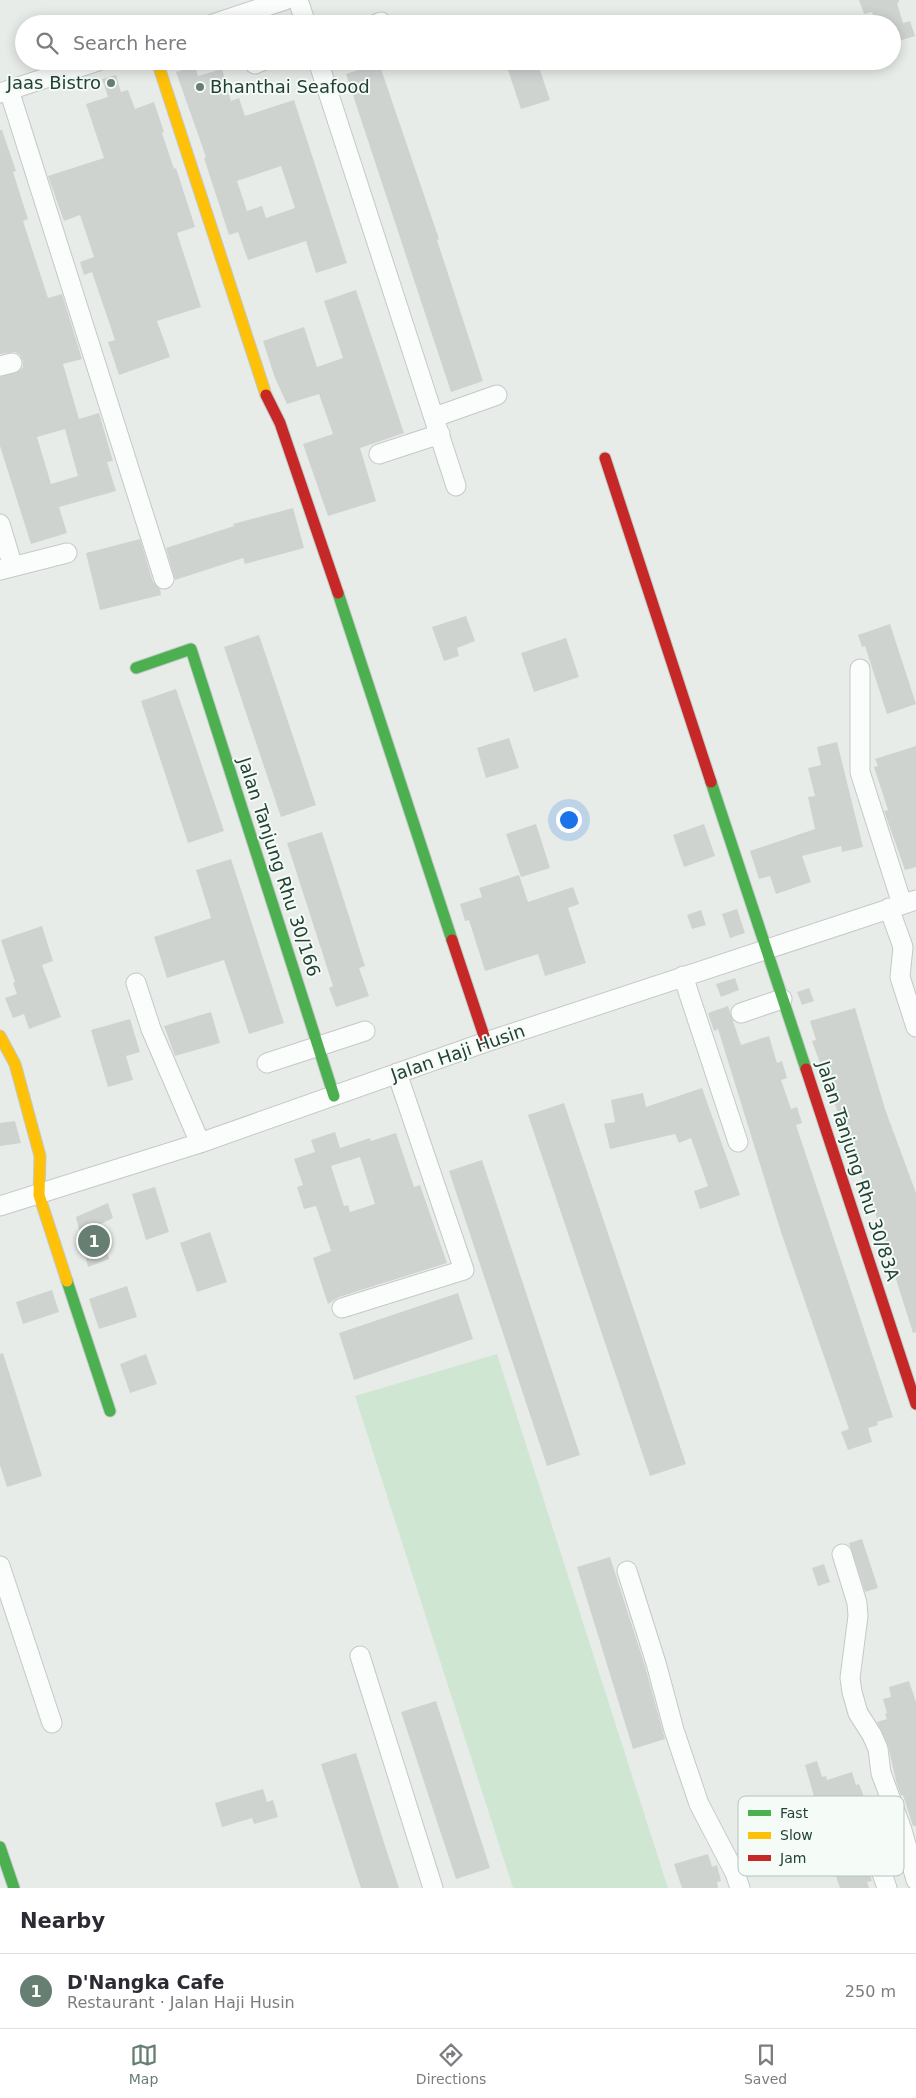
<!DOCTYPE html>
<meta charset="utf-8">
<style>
:root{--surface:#fff;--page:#f7f7f7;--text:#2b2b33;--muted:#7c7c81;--line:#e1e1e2;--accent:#677e73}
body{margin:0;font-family:"DejaVu Sans",sans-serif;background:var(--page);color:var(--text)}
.you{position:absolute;left:568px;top:819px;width:18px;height:18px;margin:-12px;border:4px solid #fff;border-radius:50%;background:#1a73e8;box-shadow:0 0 0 8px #1a73e833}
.badge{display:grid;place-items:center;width:32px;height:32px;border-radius:50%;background:var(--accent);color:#fff;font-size:16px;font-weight:700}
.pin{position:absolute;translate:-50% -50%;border:2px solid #fff;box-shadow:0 1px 5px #0006}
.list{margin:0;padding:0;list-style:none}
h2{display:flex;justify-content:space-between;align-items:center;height:65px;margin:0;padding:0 20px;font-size:21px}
h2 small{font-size:16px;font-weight:400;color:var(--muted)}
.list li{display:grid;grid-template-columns:32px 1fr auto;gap:15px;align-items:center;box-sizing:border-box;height:75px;padding:0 20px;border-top:1px solid var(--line)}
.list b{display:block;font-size:19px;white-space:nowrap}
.list p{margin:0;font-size:16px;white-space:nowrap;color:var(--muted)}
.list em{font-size:16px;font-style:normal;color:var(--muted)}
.icon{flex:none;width:28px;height:28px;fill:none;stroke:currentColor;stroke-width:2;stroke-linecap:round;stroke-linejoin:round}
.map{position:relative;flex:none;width:916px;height:1888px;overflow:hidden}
.search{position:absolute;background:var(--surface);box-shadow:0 2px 12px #0003;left:15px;right:15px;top:15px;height:55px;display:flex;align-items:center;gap:12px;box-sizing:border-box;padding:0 18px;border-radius:28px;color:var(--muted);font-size:19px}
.sheet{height:140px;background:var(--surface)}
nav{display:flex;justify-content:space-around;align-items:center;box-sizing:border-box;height:70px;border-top:1px solid var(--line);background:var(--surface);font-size:14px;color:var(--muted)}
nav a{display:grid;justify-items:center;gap:2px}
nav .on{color:var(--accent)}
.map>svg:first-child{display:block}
.green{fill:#cfe6d2}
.building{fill:#ced3d0;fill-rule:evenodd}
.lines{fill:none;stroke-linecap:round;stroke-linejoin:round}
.street-casing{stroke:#c4c9c6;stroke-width:21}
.fast-casing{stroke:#c2cac6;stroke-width:13}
.slow-casing{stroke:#c2cac6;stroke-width:13}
.jam-casing{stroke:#c2cac6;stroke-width:13}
.street{stroke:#fbfcfc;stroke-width:19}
.fast{stroke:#4caf50;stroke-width:11}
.slow{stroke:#ffc107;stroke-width:11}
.jam{stroke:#c62828;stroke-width:11}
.poi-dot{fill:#677e73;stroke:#f5fbf7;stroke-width:2}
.labels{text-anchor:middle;stroke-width:4;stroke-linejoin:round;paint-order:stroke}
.poi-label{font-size:18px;fill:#224234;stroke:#f5fbf7;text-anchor:end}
.street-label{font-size:18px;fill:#224234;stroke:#f5fbf7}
.key{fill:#f5fbf7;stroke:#b6c4bc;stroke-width:1}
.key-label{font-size:14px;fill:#224234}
</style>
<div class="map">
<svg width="916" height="1888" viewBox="0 0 916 1888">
<rect width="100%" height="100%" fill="#e7ece9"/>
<path class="green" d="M497,1354L668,1888H513L355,1396Z"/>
<path class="building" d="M859,0H899V2L897,3L903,23L910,21L915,36L892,43V24H876L872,12L864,14Z
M505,61H537L550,100L521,109Z
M379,63L439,239L437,240L483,381L451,392L346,74Z
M195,66L198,76L222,69L231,101L239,98L245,116L294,100L347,263L316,273L306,241L248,260L238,232L229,235L204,158L206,157L176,72ZM281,166L295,208L266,218L262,206L247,211L237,181Z
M116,75L121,92L128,90L135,109L154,102L164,132L162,133L174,169L176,168L195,227L177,233L201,307L157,321L170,357L119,375L108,342L115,340L92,272L84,275L80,262L94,257L80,215L64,221L48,176L104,158L86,104L108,97L102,79Z
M0,130H2L16,171L13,172L28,219L23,221L48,298L62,294L82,359L63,364L79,419L99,413L113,461L107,462L116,491L59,507L67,533L31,544L0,446V377L19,371L23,367V361L20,355L15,352L0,354ZM65,429L78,476L51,484L37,437Z
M356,290L404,433L360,448L376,501L328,516L303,444L333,434L319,394L287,404L275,378L263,341L304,327L317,367L343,358L324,301Z
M293,508L304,548L245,564L243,558L175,580L166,548L234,526L233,524Z
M140,539L153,582L160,589L161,595L100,610L86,553Z
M466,616L475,641L457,648L459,656L444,661L432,627Z
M890,624L916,704L887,714L865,646L862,647L858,635Z
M259,635L316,805L281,817L224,647Z
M566,638L579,677L534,692L521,653Z
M176,689L224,831L188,843L141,701Z
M509,738L519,768L486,778L477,748Z
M837,742L863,847L842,852L841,846L802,856L811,882L776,894L770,876L759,879L750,851L815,829L808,797L815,796L808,768L821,765L817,747Z
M916,746V867L905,870L884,811L888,810L874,767L878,766L875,759Z
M536,824L550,868L521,877L506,834Z
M704,824L715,856L684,867L673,835Z
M322,832L365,966L359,968L369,996L336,1007L329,988L333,986L287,843Z
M231,859L284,1023L249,1034L224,960L167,978L154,937L211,918L196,870Z
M519,875L528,902L573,887L579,904L568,908L586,963L545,976L538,954L485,971L469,920L465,921L460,904L482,897L479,888Z
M737,909L745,933L730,938L722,914Z
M701,910L706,925L692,929L687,915Z
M42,926L53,961L42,965L61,1017L29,1029L24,1014L13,1018L5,998L17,994L13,983L15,982L1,940Z
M735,978L739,990L721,997L716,984Z
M809,988L814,1001L802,1005L797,992Z
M728,1006L741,1045L769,1036L777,1063L782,1061L787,1078L781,1080L791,1109L797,1107L802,1123L796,1125L893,1417L877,1422L878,1425L868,1428L872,1442L848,1450L841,1432L849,1429L781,1232L718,1029L714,1031L708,1013Z
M855,1008L885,1109L916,1193V1332L913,1333L873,1206H872L812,1041L816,1040L810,1021Z
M211,1012L220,1043L175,1056L164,1026Z
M130,1019L140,1052L126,1056L133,1080L108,1087L91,1030Z
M702,1088L740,1195L700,1209L694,1191L708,1186L691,1138L679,1143L675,1134L610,1149L604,1124L615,1122L611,1100L643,1093L646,1107Z
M564,1103L686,1464L650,1476L528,1115Z
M15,1121L21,1143L0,1146V1123Z
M335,1132L340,1148L370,1138L371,1141L396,1133L414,1187L420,1185L447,1263L339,1297L328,1304L313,1258L331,1251L316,1206L304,1209L297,1187L303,1185L294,1159L315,1152L311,1140ZM360,1157L375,1204L350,1212L348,1205L344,1206L331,1166Z
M482,1160L580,1455L547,1466L449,1171Z
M155,1187L169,1232L146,1240L132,1194Z
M108,1203L113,1218L101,1224L109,1259L88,1267L76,1217Z
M210,1232L227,1282L197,1292L180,1243Z
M127,1286L137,1317L99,1329L89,1299Z
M52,1290L59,1312L23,1324L16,1302Z
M458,1293L473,1339L354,1380L339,1333Z
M3,1353L42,1476L7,1487L0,1465V1354Z
M146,1354L157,1384L130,1393L120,1364Z
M862,1539L878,1588L865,1592L849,1543Z
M610,1557L645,1666L665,1739L633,1749L577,1567Z
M824,1564L830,1582L818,1586L812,1568Z
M909,1681L916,1702V1826H913L903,1795L901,1796L896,1781L888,1745L877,1722L887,1719L885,1714L887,1713L883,1699L891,1697L889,1687Z
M436,1701L490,1868L456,1879L401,1712Z
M356,1753L385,1846L399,1888H361L355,1870L321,1764Z
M817,1761L822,1777L826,1776L827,1780L852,1772L856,1785L859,1784L864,1797L835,1806L837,1809L831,1811L840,1841L828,1845L805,1765Z
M263,1789L267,1802L273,1800L278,1817L254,1824L252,1818L222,1827L215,1803Z
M855,1844L857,1852L862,1850L863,1852L872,1881L867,1882L869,1888H840L828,1853Z
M708,1854L712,1867L717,1865L721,1881L717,1882L718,1888H682L674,1864Z"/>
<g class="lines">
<g class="street-casing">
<path id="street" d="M298,0L306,24
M213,24L285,0
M376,24L381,22
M318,61L456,486
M255,64L262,61
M9,90L164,579
M0,93L98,61
M0,366L12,363
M435,417L497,395
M379,454L440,434
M0,524L13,567
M0,570L67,553
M860,669V772L902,904
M889,908L903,947L900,977L916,1027
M683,976L738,1142
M136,983L151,1029L200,1143
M741,1013L782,999
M267,1063L365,1031
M0,1206L200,1143L486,1042L916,900
M342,1308L464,1270L397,1073
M842,1554L857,1603L858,1616L850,1678L852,1692L858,1713L872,1735L878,1749L881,1773L902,1830L916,1880
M0,1566L52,1723
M627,1571L656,1663L674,1730L699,1804L735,1873L740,1888
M360,1656L433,1888
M865,1823L887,1888"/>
</g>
<g class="fast-casing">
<path id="fast" d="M338,593L452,940
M136,668L191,649L334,1096
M711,782L806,1069
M67,1281L110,1411
M0,1847L14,1888"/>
</g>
<g class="slow-casing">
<path id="slow" d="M157,61L266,395
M0,1036L15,1064L40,1156L39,1195L67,1281"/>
</g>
<g class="jam-casing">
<path id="jam" d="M266,395L280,423L338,593
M605,458L711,782
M452,940L486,1042
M806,1069L916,1404"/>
</g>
<use href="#street" class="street"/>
<use href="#fast" class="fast"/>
<use href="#slow" class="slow"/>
<use href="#jam" class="jam"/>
</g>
<g class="poi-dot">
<circle cx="111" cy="83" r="5"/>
<circle cx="200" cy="87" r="5"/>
</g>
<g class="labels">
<g class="poi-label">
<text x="101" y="89">Jaas Bistro</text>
<text x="210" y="93" text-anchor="start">Bhanthai Seafood</text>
</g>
<g class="street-label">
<text transform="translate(279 867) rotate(72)" y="6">Jalan Tanjung Rhu 30/166</text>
<text transform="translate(458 1053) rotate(-19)" y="6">Jalan Haji Husin</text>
<text transform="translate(858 1171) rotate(72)" y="6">Jalan Tanjung Rhu 30/83A</text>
</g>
</g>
<rect x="738" y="1796" width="166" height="80" rx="8" class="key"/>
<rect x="748" y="1810" width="23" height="6" fill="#4caf50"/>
<rect x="748" y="1832" width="23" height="7" fill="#ffc107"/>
<rect x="748" y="1855" width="23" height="6" fill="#c62828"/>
<g class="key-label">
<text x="780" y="1818">Fast</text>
<text x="780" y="1840">Slow</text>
<text x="780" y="1863">Jam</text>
</g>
</svg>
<div class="you"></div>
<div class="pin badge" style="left:94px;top:1241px">1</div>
<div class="search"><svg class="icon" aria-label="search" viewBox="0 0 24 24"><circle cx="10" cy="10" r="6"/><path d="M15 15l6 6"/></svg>Search here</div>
</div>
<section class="sheet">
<h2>Nearby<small></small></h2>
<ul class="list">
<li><span class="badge">1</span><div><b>D'Nangka Cafe</b><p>Restaurant · Jalan Haji Husin</p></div><em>250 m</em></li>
</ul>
</section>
<nav>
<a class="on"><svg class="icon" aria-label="map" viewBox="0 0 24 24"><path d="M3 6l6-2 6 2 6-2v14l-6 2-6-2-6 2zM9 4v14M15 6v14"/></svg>Map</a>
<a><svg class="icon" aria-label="directions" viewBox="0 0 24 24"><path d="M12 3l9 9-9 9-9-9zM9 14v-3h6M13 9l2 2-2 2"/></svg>Directions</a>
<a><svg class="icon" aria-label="saved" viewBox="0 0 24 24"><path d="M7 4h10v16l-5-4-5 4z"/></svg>Saved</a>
</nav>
